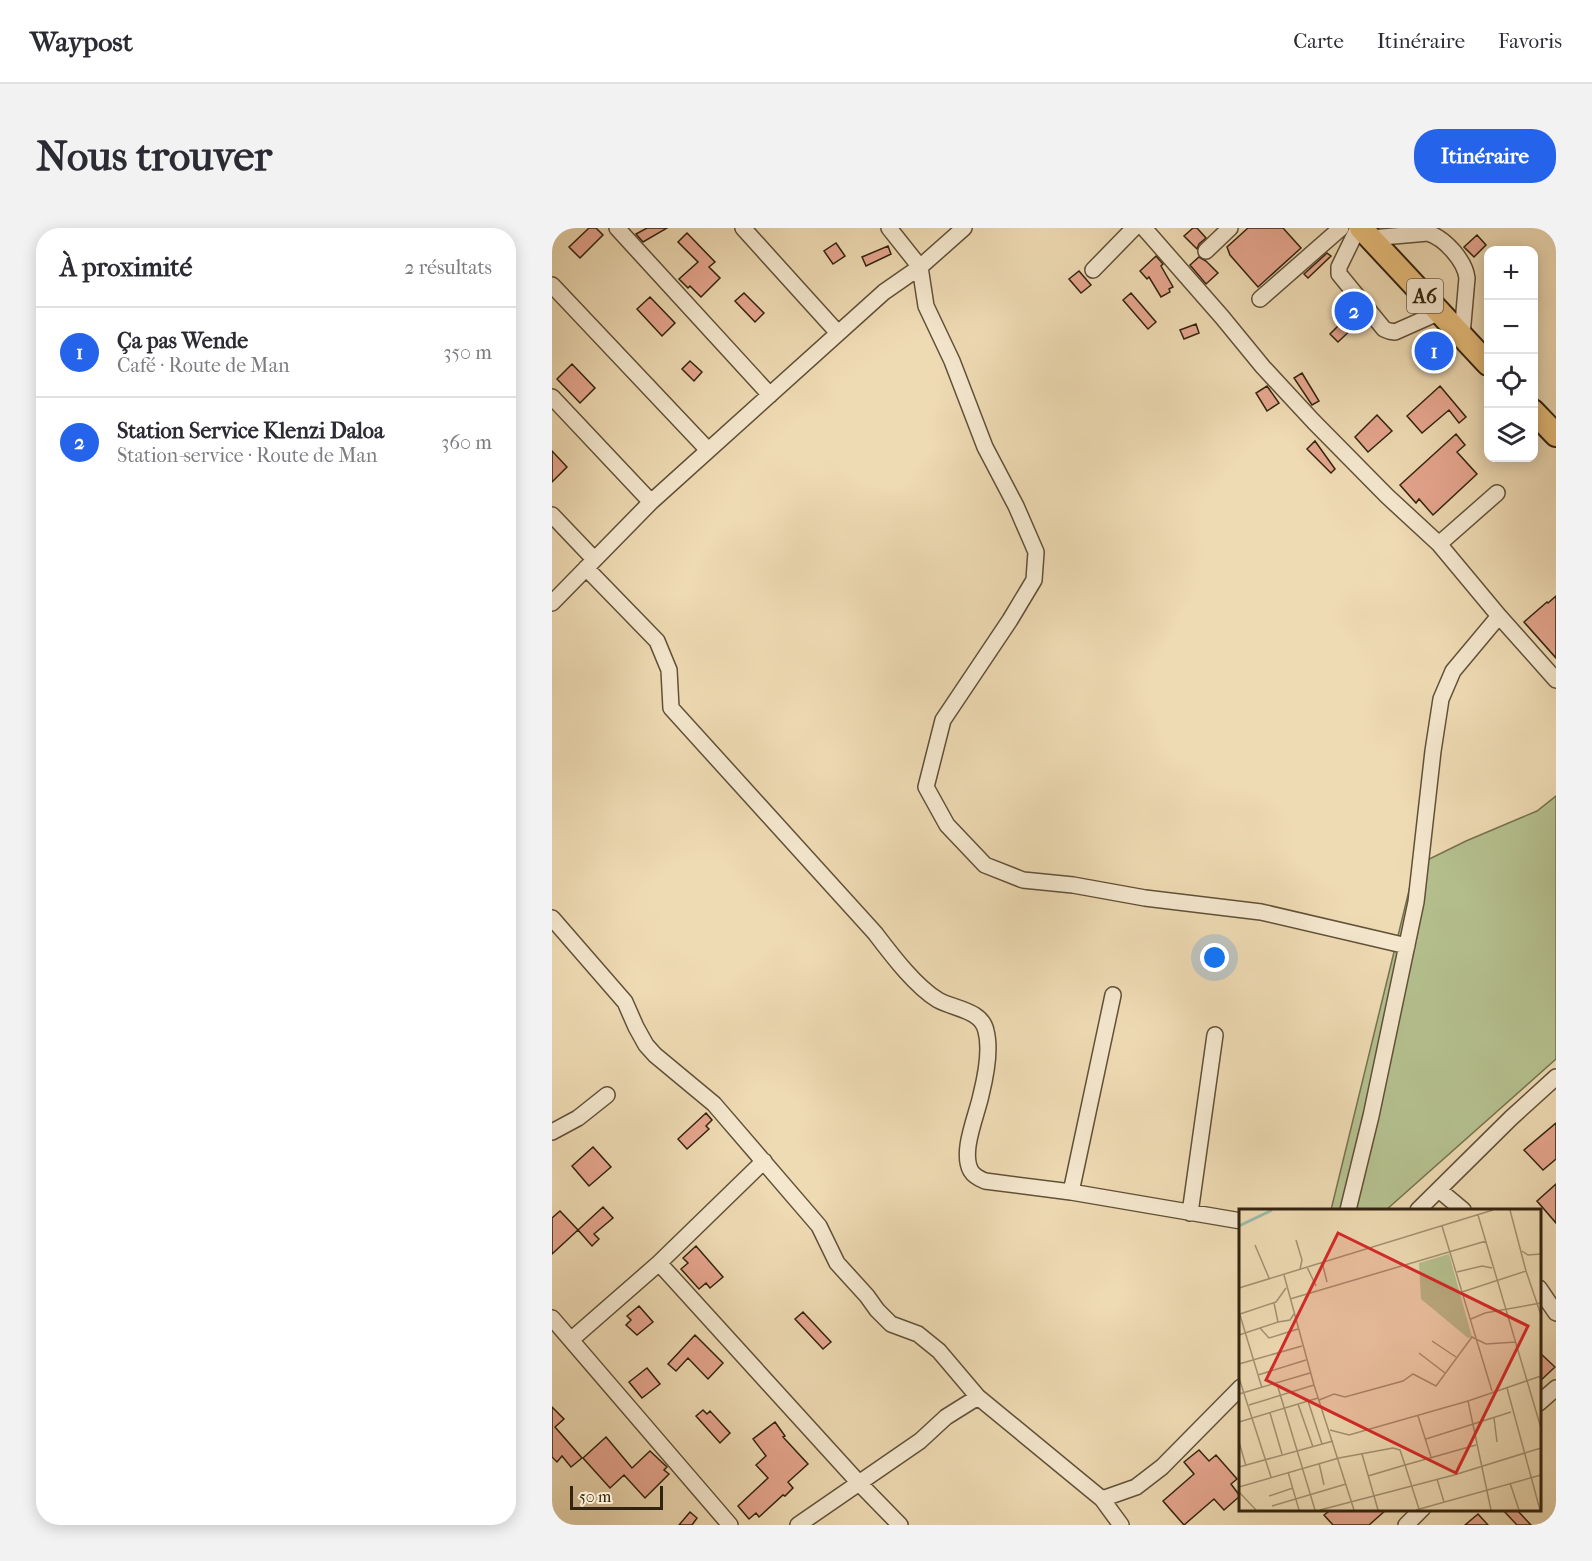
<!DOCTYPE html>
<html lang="fr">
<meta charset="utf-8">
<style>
:root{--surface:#fff;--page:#f2f2f3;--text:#2b2b33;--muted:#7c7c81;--line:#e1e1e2;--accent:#2563eb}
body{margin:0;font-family:"IM FELL French Canon",serif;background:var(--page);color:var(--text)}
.controls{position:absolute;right:18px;top:18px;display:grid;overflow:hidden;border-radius:12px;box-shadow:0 3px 15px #0003}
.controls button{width:54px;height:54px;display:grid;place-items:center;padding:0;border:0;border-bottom:2px solid var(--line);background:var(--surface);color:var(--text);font:30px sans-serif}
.scale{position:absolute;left:18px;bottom:15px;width:93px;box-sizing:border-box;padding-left:6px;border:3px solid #32230e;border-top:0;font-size:16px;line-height:21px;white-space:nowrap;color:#32230e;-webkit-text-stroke:4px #f4e7ce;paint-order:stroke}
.you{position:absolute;left:663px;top:730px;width:21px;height:21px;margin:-15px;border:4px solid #fff;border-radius:50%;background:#1a73e8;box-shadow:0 0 0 9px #1a73e833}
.badge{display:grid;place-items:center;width:39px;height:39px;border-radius:50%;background:var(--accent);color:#fff;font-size:20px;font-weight:700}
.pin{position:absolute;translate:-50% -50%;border:3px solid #fff;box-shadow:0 2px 6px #0006}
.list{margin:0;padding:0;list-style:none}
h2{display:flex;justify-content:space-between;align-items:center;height:78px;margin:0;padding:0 24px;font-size:26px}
h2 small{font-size:20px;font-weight:400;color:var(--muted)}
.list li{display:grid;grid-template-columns:39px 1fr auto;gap:18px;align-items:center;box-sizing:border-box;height:90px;padding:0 24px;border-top:2px solid var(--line)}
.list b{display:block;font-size:22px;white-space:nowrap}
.list p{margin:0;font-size:20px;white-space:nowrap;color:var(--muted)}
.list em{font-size:20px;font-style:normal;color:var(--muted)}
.icon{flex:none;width:33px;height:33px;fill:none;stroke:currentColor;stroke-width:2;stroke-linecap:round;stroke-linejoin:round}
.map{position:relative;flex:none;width:1004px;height:1297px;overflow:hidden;border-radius:24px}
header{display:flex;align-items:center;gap:36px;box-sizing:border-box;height:84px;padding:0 30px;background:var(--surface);border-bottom:2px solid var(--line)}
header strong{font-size:28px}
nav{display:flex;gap:33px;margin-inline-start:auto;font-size:21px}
.intro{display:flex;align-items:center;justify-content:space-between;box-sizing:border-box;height:144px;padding:0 36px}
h1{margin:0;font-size:42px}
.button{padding:15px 27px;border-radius:24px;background:var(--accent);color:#fff;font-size:21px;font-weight:700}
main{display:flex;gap:36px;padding:0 36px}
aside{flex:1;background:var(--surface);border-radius:24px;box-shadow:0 3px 15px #0003}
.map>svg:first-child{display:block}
.green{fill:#b5c08f;stroke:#74724e;stroke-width:1.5}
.building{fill:#e5a58e;stroke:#32230e;stroke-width:1.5}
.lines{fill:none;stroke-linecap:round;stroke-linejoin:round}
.minor-casing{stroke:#615137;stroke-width:18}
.highway-casing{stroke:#32230e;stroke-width:26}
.minor{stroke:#f4e7ce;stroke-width:15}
.highway{stroke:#e7bd7a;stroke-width:22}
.labels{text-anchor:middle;stroke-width:5;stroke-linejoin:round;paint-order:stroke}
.shield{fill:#f4e7ce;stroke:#6c5e48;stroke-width:1.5}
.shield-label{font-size:20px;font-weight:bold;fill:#32230e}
.inset-river{fill:none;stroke:#9abba9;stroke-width:3}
.inset-road{fill:none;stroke:#a39171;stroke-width:1.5}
.view{fill:#d62828;fill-opacity:0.15;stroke:#d62828;stroke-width:3}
.inset-edge{fill:none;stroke:#32230e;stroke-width:3}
</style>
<header>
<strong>Waypost</strong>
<nav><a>Carte</a><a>Itinéraire</a><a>Favoris</a></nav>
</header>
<div class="intro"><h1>Nous trouver</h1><a class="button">Itinéraire</a></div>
<main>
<aside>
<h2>À proximité<small>2 résultats</small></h2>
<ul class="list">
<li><span class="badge">1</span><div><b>Ça pas Wende</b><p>Café · Route de Man</p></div><em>350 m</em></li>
<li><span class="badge">2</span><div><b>Station Service Klenzi Daloa</b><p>Station-service · Route de Man</p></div><em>360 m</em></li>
</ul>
</aside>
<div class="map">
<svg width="1004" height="1297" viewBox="0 0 1004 1297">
<rect width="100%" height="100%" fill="#eedab3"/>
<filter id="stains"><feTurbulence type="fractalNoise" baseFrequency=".00333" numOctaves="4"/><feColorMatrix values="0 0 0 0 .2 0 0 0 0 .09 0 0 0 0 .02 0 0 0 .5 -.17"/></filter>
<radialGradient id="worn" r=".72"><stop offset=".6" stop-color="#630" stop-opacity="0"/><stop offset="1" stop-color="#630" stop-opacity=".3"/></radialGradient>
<path class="green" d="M1004,568V831L834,982H779L863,638L914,613L985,583Z"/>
<path class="building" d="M37,0H44L51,7L28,30L17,19Z
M95,0H115L91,14L84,6Z
M641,0H645L654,10L647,16L645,21L632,8Z
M696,0H731L749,20L706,59L678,27L675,19Z
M135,5L163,34L157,39L168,50L149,69L138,58L136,60L127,51L146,34L126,14Z
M925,7L934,17L922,29L912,19Z
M284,15L293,28L281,36L272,23Z
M336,18L339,26L314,38L310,29Z
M775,25L779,28L756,50L752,46Z
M604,28L611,36L609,38L621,59L617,61L618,64L609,69L597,49L595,51L588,43Z
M647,29L654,33L666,45L654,56L638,37Z
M527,43L539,57L529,65L517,51Z
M192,65L212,85L203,94L183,73Z
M579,65L604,94L596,101L571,72Z
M98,69L123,95L110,108L85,81Z
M801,79L807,86L799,93L803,98L786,114L778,106L788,96L785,93Z
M644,96L647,105L632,111L628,102Z
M138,133L150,144L142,153L130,141Z
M20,136L43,160L28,175L5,151Z
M750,145L767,173L760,177L742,150Z
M715,158L727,175L715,183L704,165Z
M888,158L914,189L907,195L897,182L870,205L855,188Z
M825,187L840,203L816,224L803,209Z
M904,206L913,217L905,224L925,246L881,287L867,271L864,275L848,257Z
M763,213L783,241L779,245L755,221Z
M0,223L15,239L0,254Z
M1004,368V430L972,394L995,374L996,375Z
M154,885L160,892L154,898L157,901L135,921L126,911Z
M1004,895V931L991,942L972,922Z
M41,919L59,939L37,958L20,938Z
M1004,956V995L985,973Z
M51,979L61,990L42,1006L47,1011L40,1018L26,1002Z
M8,983L26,1002L0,1026V990Z
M144,1018L171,1049L158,1060L154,1055L147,1061L129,1041L136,1035L131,1030Z
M87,1078L101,1094L85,1107L74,1097L79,1092L75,1088Z
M251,1084L279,1114L271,1121L243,1091Z
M143,1107L171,1135L156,1151L136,1130L124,1143L116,1136Z
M987,1124L1003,1139L987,1154Z
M95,1140L108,1156L90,1170L77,1154Z
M0,1179L12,1191L3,1199L30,1230L19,1239L10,1228L5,1234L0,1229Z
M151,1182L155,1186L158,1183L178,1205L168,1215L144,1188Z
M223,1194L233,1208L231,1209L256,1236L236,1254L241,1260L233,1268L231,1267L207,1289L204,1285L197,1291L186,1278L216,1250L204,1237L214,1228L201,1211Z
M54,1209L80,1240L98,1223L115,1239L112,1242L117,1246L93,1270L72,1247L58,1260L31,1230Z
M647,1222L657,1233L664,1227L685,1251L679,1256L688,1268L672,1282L662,1271L632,1297L611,1273L642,1246L632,1234Z
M780,1281H835L817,1297H781L772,1287Z
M950,1281H964L979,1297H965Z
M138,1284L145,1290L140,1297H127Z
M926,1286L936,1297H913Z"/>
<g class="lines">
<g class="minor-casing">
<path id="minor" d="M65,0L218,167
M191,0L286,105
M337,0L368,39L374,78L400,133L433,219L464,278L484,324L482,352L458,392L391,492L374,559L395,597L433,637L471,652L521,657L593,670L709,684L855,718
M592,0L670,89L711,139L762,194L835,268L887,316L947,388L1004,452
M806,0L787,39V46L832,101L837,103L843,104L888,84
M819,10L876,5C893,10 913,33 915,50L910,107
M654,23L678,0
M541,42L582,0
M0,57L156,222
M708,71L789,0
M0,169L99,274
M0,287L42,331
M887,316L945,265
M34,340L105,413L117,442L119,480L323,705C339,726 363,758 386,772C402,781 430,782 434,803C439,822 434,847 429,867C425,887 408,924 419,943C422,948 428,951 433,953L519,964L689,993
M0,375L99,274L332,64L368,39L412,0
M0,690L73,774L84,799L94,817L103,827L162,876L267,998L285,1035L315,1068L325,1082L339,1096L366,1106L387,1123L426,1169
M0,904L26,890L55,867
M887,962L911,982
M519,964L561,767
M796,982L819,888L864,674L881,523L889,471L901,443L947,388
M866,982L959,890L1004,849
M638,985L663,807
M107,1035L307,1255L348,1297
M987,1060L1004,1085
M0,1090L178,1297
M20,1111L107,1035L212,933
M987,1175L1004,1160
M550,1271L584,1259L610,1239L689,1159
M246,1297L368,1213L394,1189L426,1169L550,1271L569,1297
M854,1297L871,1280"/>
</g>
<g class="highway-casing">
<path id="highway" d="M809,0L936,136
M981,183L1004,207"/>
</g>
<use href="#minor" class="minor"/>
<use href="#highway" class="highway"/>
</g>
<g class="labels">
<rect class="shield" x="855" y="51" width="36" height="34" rx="4.5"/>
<g class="shield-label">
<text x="873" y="75">A6</text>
</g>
</g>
<g transform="translate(687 981)">
<rect width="302" height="302" fill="#eedab3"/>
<path d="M210,45L233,128L229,129L182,90L180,54Z" fill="#b5c08f"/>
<path class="inset-river" d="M0,17L33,1"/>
<path class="inset-road" d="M271,1L287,62M239,6L302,219M203,17L253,182M57,31L63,51L61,60M16,36L30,69M283,42L289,46L302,45M83,53L88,73M68,58L77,77M218,63L243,57L253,59M45,66L75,176L115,301M0,79L254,1M223,83L287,62L302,106M51,90L247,32M0,103L23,179M1,105L37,93L47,79M232,110L246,104L302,94M39,113L51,111L55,105M21,119L30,129L59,120M0,126L39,113L35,94M193,132L217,148M180,144L206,164M0,155L63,137M19,166L67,151M0,169L32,268M38,175L76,301M268,179L301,301M0,185L71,164M80,191L95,185L106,188L164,172L174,165L197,177L233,128L247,135L277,133M69,192L83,235M59,195L74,238M10,196L75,176M31,204L43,245M179,207L192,248M255,209L258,233M0,213L79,189M91,221L110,226L229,192M187,230L272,203M0,233L7,257M123,245L139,301M80,254L85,276M0,258L94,232M49,263L60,301M129,267L166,256L180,300M198,270L205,293M271,274L280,301M0,278L100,249L154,239L161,241L166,256L237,236M0,283L17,301M30,287L54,279M33,297L107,275M81,301L215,266L302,239M177,301L302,266M252,301L229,192L302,167"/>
<path class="view" d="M99,24L289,117L217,264L27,171Z"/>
<rect width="302" height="302" class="inset-edge"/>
</g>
<rect width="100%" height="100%" filter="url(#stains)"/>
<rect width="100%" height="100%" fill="url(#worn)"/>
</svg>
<div class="controls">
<button>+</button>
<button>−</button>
<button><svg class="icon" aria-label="locate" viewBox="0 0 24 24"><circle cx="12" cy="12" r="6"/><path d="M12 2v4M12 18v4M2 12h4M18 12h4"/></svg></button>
<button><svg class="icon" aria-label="layers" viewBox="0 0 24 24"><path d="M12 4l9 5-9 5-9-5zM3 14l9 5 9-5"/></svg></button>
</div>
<div class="scale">50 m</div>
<div class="you"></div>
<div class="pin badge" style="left:882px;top:123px">1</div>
<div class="pin badge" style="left:802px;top:83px">2</div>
</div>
</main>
